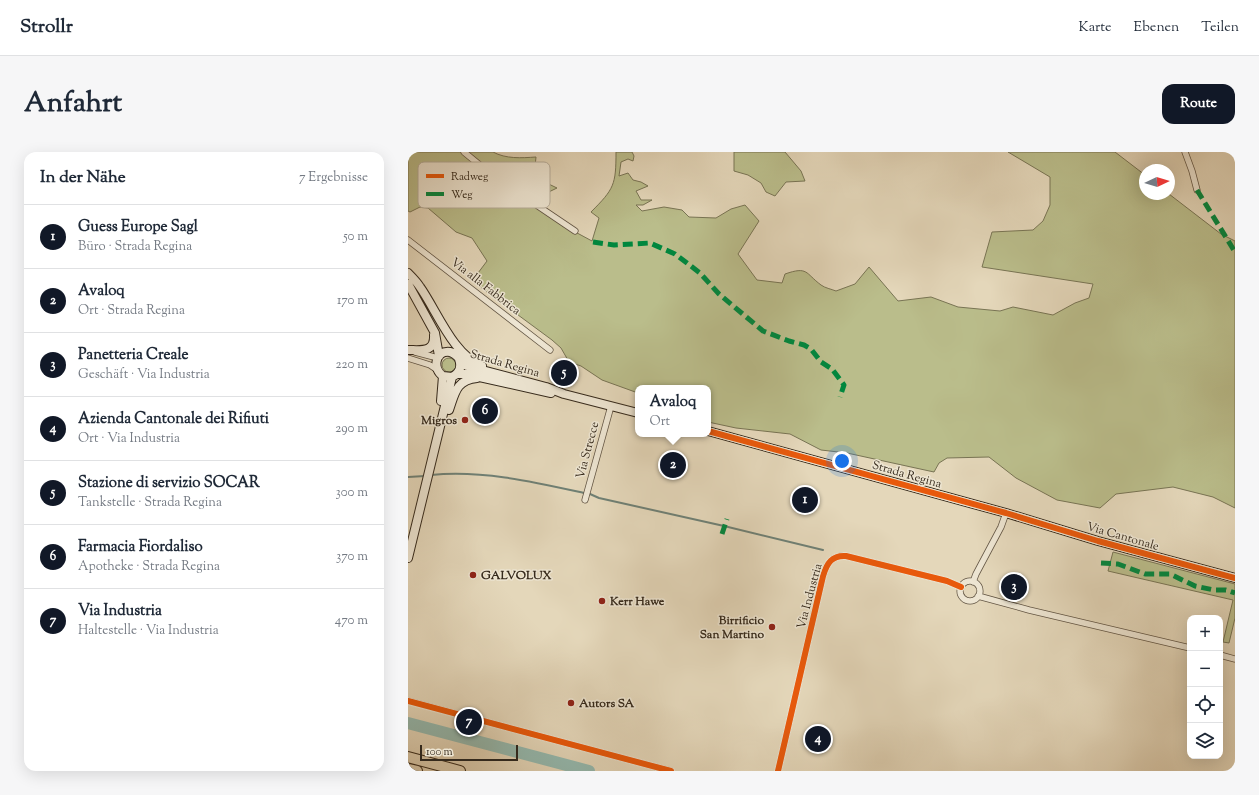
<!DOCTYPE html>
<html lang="de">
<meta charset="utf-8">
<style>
:root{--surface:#fff;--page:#f6f6f7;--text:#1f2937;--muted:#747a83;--line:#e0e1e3;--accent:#111827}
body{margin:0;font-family:"Sorts Mill Goudy",serif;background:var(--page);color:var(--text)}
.controls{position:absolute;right:12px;bottom:12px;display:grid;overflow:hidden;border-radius:8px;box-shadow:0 4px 16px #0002}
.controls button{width:36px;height:36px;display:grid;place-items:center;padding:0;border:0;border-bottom:1px solid var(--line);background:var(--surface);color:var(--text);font:20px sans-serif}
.compass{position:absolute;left:731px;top:12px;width:36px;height:36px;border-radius:50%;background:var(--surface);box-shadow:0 4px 16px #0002;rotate:86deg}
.scale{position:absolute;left:12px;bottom:10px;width:98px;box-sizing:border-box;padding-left:4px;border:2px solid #362a1c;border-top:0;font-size:11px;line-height:14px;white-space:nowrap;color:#362a1c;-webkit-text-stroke:3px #ede5d2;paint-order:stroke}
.you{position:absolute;left:434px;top:309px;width:14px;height:14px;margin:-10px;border:3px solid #fff;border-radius:50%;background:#1a73e8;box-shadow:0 0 0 6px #1a73e833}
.badge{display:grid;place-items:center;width:26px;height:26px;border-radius:50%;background:var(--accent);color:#fff;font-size:13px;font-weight:700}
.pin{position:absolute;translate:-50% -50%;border:2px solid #fff;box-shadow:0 1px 4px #0006}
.popup{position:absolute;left:227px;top:233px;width:76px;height:52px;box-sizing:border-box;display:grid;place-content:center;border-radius:8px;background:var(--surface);filter:drop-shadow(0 1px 3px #0005);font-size:13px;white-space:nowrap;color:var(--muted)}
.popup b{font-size:15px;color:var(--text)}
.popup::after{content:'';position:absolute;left:50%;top:100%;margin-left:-8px;border:8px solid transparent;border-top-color:var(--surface)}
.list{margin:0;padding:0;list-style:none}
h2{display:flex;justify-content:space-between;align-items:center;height:52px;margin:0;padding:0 16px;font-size:17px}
h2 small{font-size:13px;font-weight:400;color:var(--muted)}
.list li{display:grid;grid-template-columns:26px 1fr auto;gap:12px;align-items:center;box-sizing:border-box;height:64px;padding:0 16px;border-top:1px solid var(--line)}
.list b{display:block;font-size:15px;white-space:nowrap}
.list p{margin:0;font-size:13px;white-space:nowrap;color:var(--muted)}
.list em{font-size:13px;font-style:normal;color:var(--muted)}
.icon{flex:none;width:22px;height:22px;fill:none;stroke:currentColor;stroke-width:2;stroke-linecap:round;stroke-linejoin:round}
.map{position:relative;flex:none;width:827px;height:619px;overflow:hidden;border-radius:12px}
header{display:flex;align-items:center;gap:24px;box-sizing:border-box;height:56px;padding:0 20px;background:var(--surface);border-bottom:1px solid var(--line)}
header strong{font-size:19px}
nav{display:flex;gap:22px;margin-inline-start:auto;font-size:14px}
.intro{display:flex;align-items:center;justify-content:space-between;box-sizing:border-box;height:96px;padding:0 24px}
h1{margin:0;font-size:28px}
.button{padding:10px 18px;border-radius:12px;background:var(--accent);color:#fff;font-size:14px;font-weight:700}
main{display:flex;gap:24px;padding:0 24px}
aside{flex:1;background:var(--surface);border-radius:12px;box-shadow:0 4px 16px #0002}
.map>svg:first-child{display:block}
.green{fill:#babd8b;stroke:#787454}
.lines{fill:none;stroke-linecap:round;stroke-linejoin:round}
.stream{stroke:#6f8075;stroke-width:2}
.river{stroke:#95bab0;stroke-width:12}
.street-casing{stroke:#625544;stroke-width:7}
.secondary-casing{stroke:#362a1c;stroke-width:10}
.highway-casing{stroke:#362a1c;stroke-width:12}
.street{stroke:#ede5d2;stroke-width:5.5}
.secondary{stroke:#ede5d2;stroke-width:8}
.highway{stroke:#e4d7ba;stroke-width:10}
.quiet{stroke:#00873e;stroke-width:5;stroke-dasharray:10 5;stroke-linecap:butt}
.cycleway-casing{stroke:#ede5d2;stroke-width:8}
.cycleway{stroke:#e8590c;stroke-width:6}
.poi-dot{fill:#8f2418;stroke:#ede5d2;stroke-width:1.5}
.labels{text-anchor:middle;stroke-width:3;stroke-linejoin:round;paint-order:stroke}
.street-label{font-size:12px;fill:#362a1c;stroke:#ede5d2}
.poi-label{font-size:12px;font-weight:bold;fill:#362a1c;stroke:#ede5d2;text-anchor:start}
.key{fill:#ede5d2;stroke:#b6ad9b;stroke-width:1}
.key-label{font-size:11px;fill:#362a1c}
</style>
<header>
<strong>Strollr</strong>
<nav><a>Karte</a><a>Ebenen</a><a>Teilen</a></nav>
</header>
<div class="intro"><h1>Anfahrt</h1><a class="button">Route</a></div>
<main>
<aside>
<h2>In der Nähe<small>7 Ergebnisse</small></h2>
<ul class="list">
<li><span class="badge">1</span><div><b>Guess Europe Sagl</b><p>Büro · Strada Regina</p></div><em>50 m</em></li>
<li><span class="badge">2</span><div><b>Avaloq</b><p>Ort · Strada Regina</p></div><em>170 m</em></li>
<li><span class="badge">3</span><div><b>Panetteria Creale</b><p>Geschäft · Via Industria</p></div><em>220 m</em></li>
<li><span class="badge">4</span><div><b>Azienda Cantonale dei Rifiuti</b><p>Ort · Via Industria</p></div><em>290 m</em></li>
<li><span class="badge">5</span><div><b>Stazione di servizio SOCAR</b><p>Tankstelle · Strada Regina</p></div><em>300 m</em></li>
<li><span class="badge">6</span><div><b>Farmacia Fiordaliso</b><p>Apotheke · Strada Regina</p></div><em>370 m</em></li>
<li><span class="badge">7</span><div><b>Via Industria</b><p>Haltestelle · Via Industria</p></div><em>470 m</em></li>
</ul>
</aside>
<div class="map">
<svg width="827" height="619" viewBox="0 0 827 619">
<rect width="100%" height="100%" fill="#e4d7ba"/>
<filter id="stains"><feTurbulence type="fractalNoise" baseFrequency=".005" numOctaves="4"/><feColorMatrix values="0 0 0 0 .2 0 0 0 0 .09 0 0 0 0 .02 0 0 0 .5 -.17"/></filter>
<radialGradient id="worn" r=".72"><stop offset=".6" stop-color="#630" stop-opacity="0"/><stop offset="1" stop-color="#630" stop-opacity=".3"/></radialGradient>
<path class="green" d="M0,0H85C98,7 113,6 128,5L126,25L149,36L122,49L158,75L184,89L191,66L183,60C206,37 208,33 208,0H224L226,4L225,9L220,7L213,10L211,24L220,21L225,28L233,30L240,34L228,39L233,48H244L235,53H228L234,59L256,55L274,58L281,65L308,66L323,57L337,53L351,69L330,102L349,128L374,131L377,122C400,114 397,121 413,133C417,136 423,137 428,139L447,132L461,115L490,149L523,145L550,155L592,159L605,155L645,163L667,151L681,146L685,132L574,115L584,80L625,78L635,69L642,53V25L600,0H707L737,23V42H761L813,82L827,89V356L805,345L765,335L708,342L692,356L649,348L608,326L581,305L539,306L531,311L526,320L439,301L413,298L382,282L328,276L300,270V236H230V241L194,228L173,214L161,210L153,196L144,188L64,129L79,109L64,86L48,80L20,56L12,55L2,60L0,59Z
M326,0H377L393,19L397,29L378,30L367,44L358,40L353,31L340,23L326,19Z
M34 213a7 7 0 1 1 14 0a7 7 0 1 1-14 0Z
M705,400L827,432V466L821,491L815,490L825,448L700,419Z"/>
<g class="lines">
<path class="stream" d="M23,323C75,318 126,330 176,341
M0,325L17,324
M182,342L191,346L316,374L415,398"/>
<path class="river" d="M0,571L181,619"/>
<g class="street-casing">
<path id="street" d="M56,0L84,23L167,79
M777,0L784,19L789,38
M0,88L142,198
M7,200L30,206
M0,206L22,213L28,217
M177,348L203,254
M552 439a10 10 0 1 1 20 0a10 10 0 1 1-20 0Z
M565,430L568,422L593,375L598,361
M570,444L621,458L782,496
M812,503L827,507
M0,549L263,619
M370,619L415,424C419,411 424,403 438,404L539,429L553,435"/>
</g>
<g class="secondary-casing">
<path id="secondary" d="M0,121C4,125 9,130 12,135C29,159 45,203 74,214
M0,132L27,181L31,204
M0,198C13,198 27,201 26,183
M51,207C54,215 52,221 44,225L35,224C24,217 27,198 42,200C51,202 52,211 59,214L138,235L156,242L230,261
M49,222H58L143,241
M33,249L35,224
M41,258C47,241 48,228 69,226
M300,279L598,361L690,389L827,426
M0,406L44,225"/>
</g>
<g class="highway-casing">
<path id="highway" d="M0,605L52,619
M0,617L9,619"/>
</g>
<use href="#street" class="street"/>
<use href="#secondary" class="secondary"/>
<use href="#highway" class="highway"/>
<path class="quiet" d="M789,38L827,100
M185,90L206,93L242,91L267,102L292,121L311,142L355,179L381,189L396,193L403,197L413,210L424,217L436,233L432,245
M314,382L319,367
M693,411L710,412L737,422H762L787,434L806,438H818L827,441"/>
<g class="cycleway-casing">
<path id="cycleway" d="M300,279L598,361L690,389L827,426
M0,549L263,619
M370,619L415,424C419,411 424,403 438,404L539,429L553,435"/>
</g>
<use href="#cycleway" class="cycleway"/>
</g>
<g class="poi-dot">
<circle cx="57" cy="268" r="4"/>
<circle cx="65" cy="423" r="4"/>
<circle cx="194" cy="449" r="4"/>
<circle cx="364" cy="475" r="4"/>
<circle cx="163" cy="551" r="4"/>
</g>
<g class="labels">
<g class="street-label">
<text transform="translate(78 134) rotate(38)" y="4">Via alla Fabbrica</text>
<text transform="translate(97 211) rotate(16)" y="4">Strada Regina</text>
<text transform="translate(179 298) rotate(-75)" y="4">Via Strecce</text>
<text transform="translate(499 322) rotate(16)" y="4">Strada Regina</text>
<text transform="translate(715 384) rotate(16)" y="4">Via Cantonale</text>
<text transform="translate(401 444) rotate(-75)" y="4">Via Industria</text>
</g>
<g class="poi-label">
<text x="49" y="272" text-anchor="end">Migros</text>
<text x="73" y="427">GALVOLUX</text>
<text x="202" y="453">Kerr Hawe</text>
<text x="356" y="472" text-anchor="end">Birrificio<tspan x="356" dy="14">San Martino</tspan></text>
<text x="171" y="555">Autors SA</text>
</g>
</g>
<rect x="10" y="10" width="132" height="46" rx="6" class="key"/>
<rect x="18" y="22" width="18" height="4" fill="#e8590c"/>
<rect x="18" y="40" width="18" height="4" fill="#00873e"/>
<g class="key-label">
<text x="43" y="28">Radweg</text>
<text x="43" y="46">Weg</text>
</g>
<rect width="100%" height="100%" filter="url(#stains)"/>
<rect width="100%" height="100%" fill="url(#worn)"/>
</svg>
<div class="controls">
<button>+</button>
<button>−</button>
<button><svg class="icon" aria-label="locate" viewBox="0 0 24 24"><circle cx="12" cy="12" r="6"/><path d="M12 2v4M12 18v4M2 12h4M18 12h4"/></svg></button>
<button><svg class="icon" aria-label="layers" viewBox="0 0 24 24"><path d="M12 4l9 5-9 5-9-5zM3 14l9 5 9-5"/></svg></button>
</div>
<svg class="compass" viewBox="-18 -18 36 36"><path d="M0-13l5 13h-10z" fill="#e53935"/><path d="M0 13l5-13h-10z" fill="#747a83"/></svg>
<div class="scale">100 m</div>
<div class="you"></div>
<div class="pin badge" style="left:397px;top:348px">1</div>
<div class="pin badge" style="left:265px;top:313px">2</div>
<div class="popup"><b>Avaloq</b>Ort</div>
<div class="pin badge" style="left:606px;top:435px">3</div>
<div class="pin badge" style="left:410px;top:587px">4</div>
<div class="pin badge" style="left:156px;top:221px">5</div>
<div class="pin badge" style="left:77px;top:259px">6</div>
<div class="pin badge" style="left:61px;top:570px">7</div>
</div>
</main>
